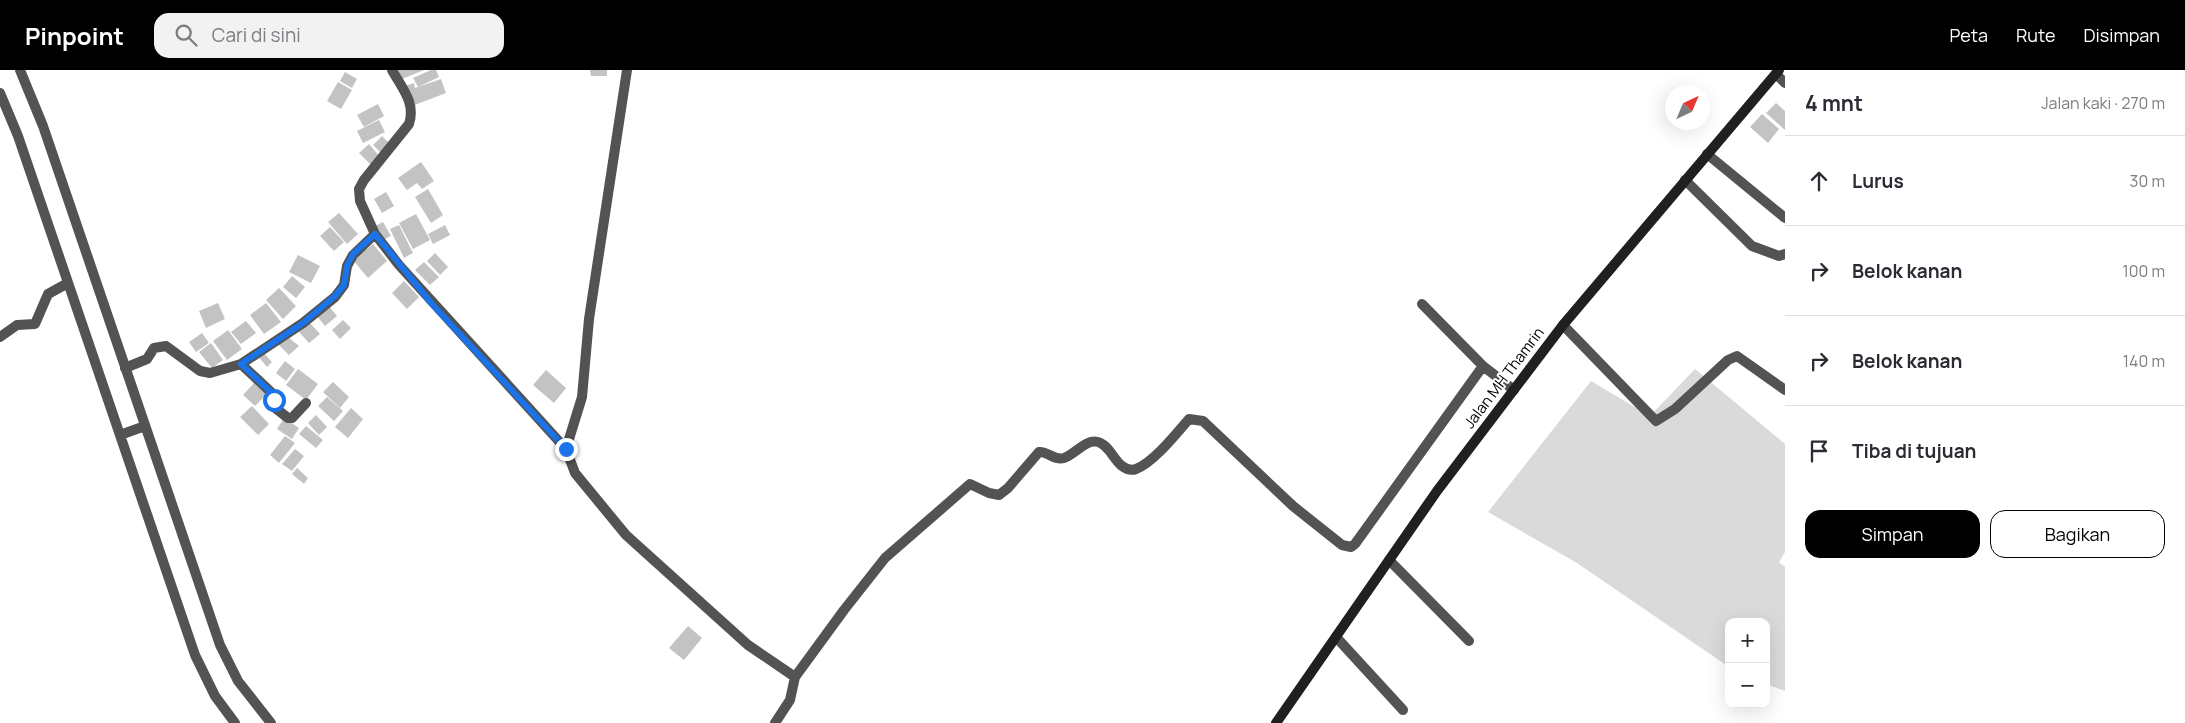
<!DOCTYPE html>
<html lang="id">
<meta charset="utf-8">
<style>
:root{--surface:#fff;--page:#f2f2f3;--text:#2b2b33;--muted:#7c7c81;--line:#e1e1e2;--accent:#000}
body{margin:0;font-family:Manrope,sans-serif;background:var(--page);color:var(--text)}
.controls{position:absolute;right:15px;bottom:15px;display:grid;overflow:hidden;border-radius:10px;box-shadow:0 5px 20px #0002}
.controls button{width:45px;height:45px;display:grid;place-items:center;padding:0;border:0;border-bottom:1px solid var(--line);background:var(--surface);color:var(--text);font:25px sans-serif}
.compass{position:absolute;left:1665px;top:15px;width:45px;height:45px;border-radius:50%;background:var(--surface);box-shadow:0 5px 20px #0002;rotate:44deg}
.stop{position:absolute;width:15px;height:15px;margin:-11px;border:4px solid #1a73e8;border-radius:50%;background:#fff}
.stop.end{background:#1a73e8;border-color:#fff;box-shadow:0 1px 5px #0008}
.list{margin:0;padding:0;list-style:none}
h2{display:flex;justify-content:space-between;align-items:center;height:65px;margin:0;padding:0 20px;font-size:21px}
h2 small{font-size:16px;font-weight:400;color:var(--muted)}
.list li{display:grid;grid-template-columns:32px 1fr auto;gap:15px;align-items:center;box-sizing:border-box;height:90px;padding:0 20px;border-top:1px solid var(--line)}
.list b{display:block;font-size:19px;white-space:nowrap}
.list em{font-size:16px;font-style:normal;color:var(--muted)}
.actions{display:flex;gap:10px;padding:15px 20px}
.actions a{flex:1;padding:11px 0;border:1px solid var(--accent);border-radius:15px;text-align:center;font-size:18px;color:var(--accent)}
.actions .main{background:var(--accent);color:#fff}
.icon{flex:none;width:28px;height:28px;fill:none;stroke:currentColor;stroke-width:2;stroke-linecap:round;stroke-linejoin:round}
.map{position:relative;flex:none;width:1785px;height:653px;overflow:hidden}
header{display:flex;align-items:center;gap:30px;box-sizing:border-box;height:70px;padding:0 25px;background:var(--accent);color:#fff}
header strong{font-size:24px}
nav{display:flex;gap:28px;margin-inline-start:auto;font-size:18px}
.search{width:350px;height:45px;background:var(--page);display:flex;align-items:center;gap:12px;box-sizing:border-box;padding:0 18px;border-radius:15px;color:var(--muted);font-size:19px}
main{display:flex}
aside{flex:1;background:var(--surface)}
.map>svg:first-child{display:block}
.green{fill:#dadada}
.building{fill:#c3c3c3}
.lines{fill:none;stroke-linecap:round;stroke-linejoin:round}
.street{stroke:#535353;stroke-width:10}
.secondary{stroke:#202020;stroke-width:10}
.route{stroke:#1a73e8;stroke-width:6}
.labels{text-anchor:middle;stroke-width:4;stroke-linejoin:round;paint-order:stroke}
.street-label{font-size:15px;fill:#000;stroke:#fff}
</style>
<header>
<strong>Pinpoint</strong>
<div class="search"><svg class="icon" aria-label="search" viewBox="0 0 24 24"><circle cx="10" cy="10" r="6"/><path d="M15 15l6 6"/></svg>Cari di sini</div>
<nav><a>Peta</a><a>Rute</a><a>Disimpan</a></nav>
</header>
<main>
<div class="map">
<svg width="1785" height="653" viewBox="0 0 1785 653">
<rect width="100%" height="100%" fill="#fff"/>
<path class="green" d="M1695,299L1785,374V482L1779,492L1785,497V621L1766,614V552H1729V597L1577,493L1488,442L1591,311L1650,346Z"/>
<path class="building" d="M398,0H424L402,9Z
M431,0H436L439,7L418,17L413,8Z
M590,0H607V6H591Z
M345,2L357,9L352,18L340,11Z
M441,9L446,23L412,36L405,16L414,13L415,18Z
M338,12L352,20L341,39L327,31Z
M1776,33L1785,41V60L1766,43Z
M378,34L384,46L364,57L357,45Z
M1762,44L1779,59L1768,73L1750,57Z
M379,50L385,62L363,73L357,61Z
M382,66L390,74L381,83L373,75Z
M369,74L380,87L371,95L359,83Z
M421,92L434,111L422,119L417,113L407,120L398,108Z
M428,119L443,145L431,153L415,127Z
M386,122L394,136L382,143L374,129Z
M339,143L358,164L347,174L328,152Z
M416,144L430,170L413,179L399,153Z
M383,152L391,166L381,171L373,157Z
M399,155L413,183L404,188L390,159Z
M445,155L450,165L433,174L428,164Z
M330,157L344,172L334,181L320,166Z
M373,174L387,191L368,208L353,190Z
M435,183L448,197L440,205L427,191Z
M298,185L320,196L311,213L289,202Z
M424,192L439,207L430,215L415,200Z
M292,206L305,217L296,228L283,217Z
M404,211L419,227L407,239L392,223Z
M279,218L296,236L283,249L266,230Z
M218,233L225,249L206,258L199,241Z
M266,233L281,252L264,264L250,245Z
M328,235L337,246L325,256L316,245Z
M343,250L351,258L340,269L332,260Z
M246,251L256,263L241,274L231,262Z
M310,253L320,264L309,273L299,262Z
M228,260L242,279L227,290L213,271Z
M202,263L209,273L196,282L189,272Z
M288,267L299,276L289,285L278,274Z
M211,273L223,290L212,298L199,282Z
M263,282L272,292L267,297L258,286Z
M285,291L295,299L286,311L276,303Z
M298,299L318,314L306,330L286,315Z
M546,300L566,318L554,333L533,315Z
M255,312L267,324L255,336L243,325Z
M333,312L349,327L340,338L323,322Z
M327,327L343,341L334,351L318,336Z
M252,336L269,354L258,365L240,347Z
M351,338L363,349L348,368L335,357Z
M316,345L327,357L319,365L308,353Z
M284,348L299,358L292,369L277,359Z
M306,356L323,370L316,378L299,364Z
M285,366L295,373L279,393L270,385Z
M295,379L304,386L292,401L282,394Z
M297,398L308,408L304,414L292,404Z
M688,556L702,568L684,590L669,578Z"/>
<g class="lines">
<path class="street" d="M20,0L43,56L220,575L238,611L271,653
M392,0C402,18 416,33 409,54L364,110L359,119L360,131L375,164L399,195L566,379
M627,0L589,249L582,327L566,379L575,403L626,465L748,575L795,607
M1776,4L1785,13
M0,23L18,66L195,585L215,626L235,653
M1707,84L1785,148
M1685,110L1752,176L1779,186L1785,184
M1422,234L1483,296L1514,320
M1563,255L1656,351L1675,339L1728,290L1737,286L1785,320
M0,267L17,255L35,254L48,224L68,213
M241,294L273,324L275,327L274,337L288,348H292L306,333
M125,298L147,289L154,278L166,276L200,301L210,303L241,294L303,253L335,227L344,215L347,196L353,185L375,164
M120,365L145,356
M1389,490L1469,571
M1336,567L1403,640
M775,653L790,630L795,607L844,540L885,488L970,414L989,423L999,425L1008,418L1039,382C1048,381 1054,391 1064,388C1076,384 1085,369 1098,372C1109,375 1113,389 1122,396C1126,399 1131,401 1136,399C1153,393 1177,363 1189,349L1203,351L1293,436L1342,475L1351,477L1355,474L1483,296"/>
<path class="secondary" d="M1276,653L1437,421L1563,255L1779,0"/>
</g>
<g class="lines">
<path class="route" d="M274,330L273,324L241,294L303,253L335,226L344,215L347,196L353,184L375,164L432,234L566,379"/>
</g>
<g class="labels">
<g class="street-label">
<text transform="translate(1504 308) rotate(-53)" y="5">Jalan MH Thamrin</text>
</g>
</g>
</svg>
<div class="controls">
<button>+</button>
<button>−</button>
</div>
<svg class="compass" viewBox="-18 -18 36 36"><path d="M0-13l5 13h-10z" fill="#e53935"/><path d="M0 13l5-13h-10z" fill="#7c7c81"/></svg>
<div class="stop" style="left:274px;top:330px"></div>
<div class="stop end" style="left:566px;top:379px"></div>
</div>
<aside>
<h2>4 mnt<small>Jalan kaki · 270 m</small></h2>
<ul class="list">
<li><svg class="icon" aria-label="ahead" viewBox="0 0 24 24"><path d="M12 20V5M6 11l6-6 6 6"/></svg><div><b>Lurus</b></div><em>30 m</em></li>
<li><svg class="icon" aria-label="right" viewBox="0 0 24 24"><path d="M7 20v-9h11M14 6l5 5-5 5"/></svg><div><b>Belok kanan</b></div><em>100 m</em></li>
<li><svg class="icon" aria-label="right" viewBox="0 0 24 24"><path d="M7 20v-9h11M14 6l5 5-5 5"/></svg><div><b>Belok kanan</b></div><em>140 m</em></li>
<li><svg class="icon" aria-label="arrive" viewBox="0 0 24 24"><path d="M6 21V4h12l-3 4 3 4H6"/></svg><div><b>Tiba di tujuan</b></div></li>
</ul>
<div class="actions"><a class="main">Simpan</a><a>Bagikan</a></div>
</aside>
</main>
